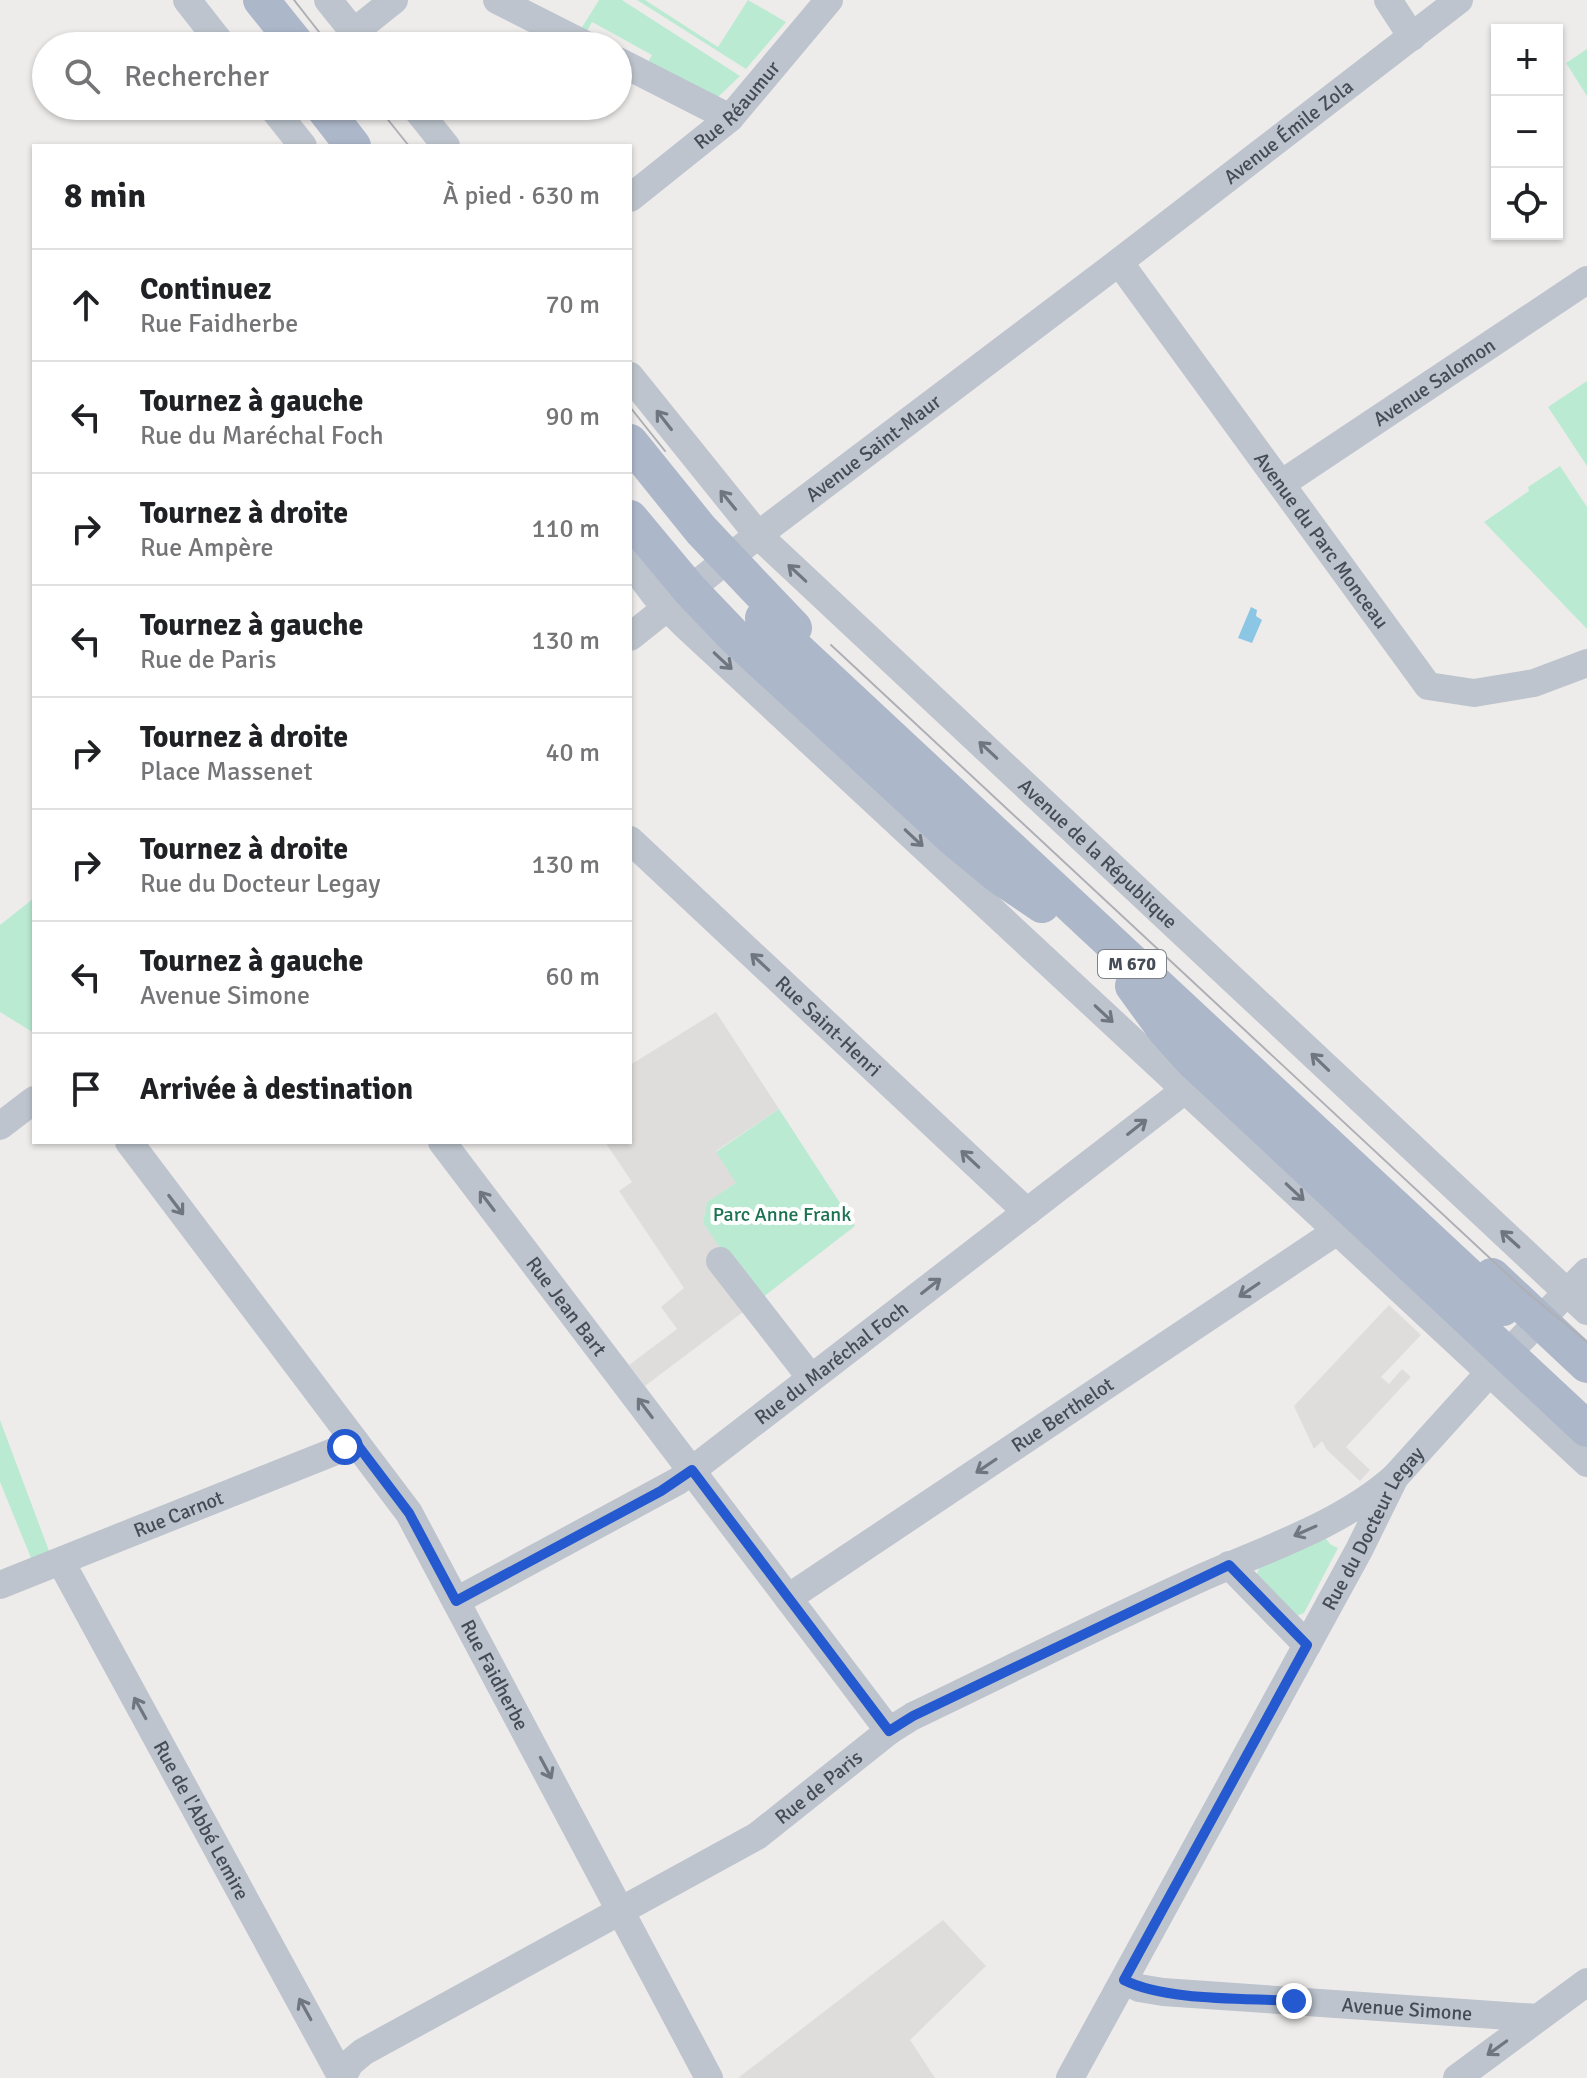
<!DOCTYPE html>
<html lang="fr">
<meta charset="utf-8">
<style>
:root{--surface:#fff;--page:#f2f2f2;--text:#202124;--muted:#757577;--line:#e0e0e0}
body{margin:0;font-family:Signika,sans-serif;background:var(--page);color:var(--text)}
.controls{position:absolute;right:24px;top:24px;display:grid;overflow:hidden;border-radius:0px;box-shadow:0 2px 6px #0004}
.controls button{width:72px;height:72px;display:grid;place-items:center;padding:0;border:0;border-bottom:2px solid var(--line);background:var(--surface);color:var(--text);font:40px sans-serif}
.stop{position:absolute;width:24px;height:24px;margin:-18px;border:6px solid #2459cf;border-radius:50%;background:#fff}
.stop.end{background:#2459cf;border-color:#fff;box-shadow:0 2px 8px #0008}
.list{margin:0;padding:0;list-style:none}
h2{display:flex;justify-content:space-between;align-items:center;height:104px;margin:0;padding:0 32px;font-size:34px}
h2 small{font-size:26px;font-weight:400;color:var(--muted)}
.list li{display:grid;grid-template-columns:52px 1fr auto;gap:24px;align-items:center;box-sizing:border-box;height:112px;padding:0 32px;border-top:2px solid var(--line)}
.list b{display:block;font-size:30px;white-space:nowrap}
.list p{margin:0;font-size:26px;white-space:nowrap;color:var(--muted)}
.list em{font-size:26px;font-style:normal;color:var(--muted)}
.icon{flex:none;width:44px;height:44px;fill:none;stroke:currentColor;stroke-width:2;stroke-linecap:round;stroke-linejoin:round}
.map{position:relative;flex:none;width:1587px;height:2078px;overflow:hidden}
.search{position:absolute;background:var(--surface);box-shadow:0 2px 6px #0004;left:32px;top:32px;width:600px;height:88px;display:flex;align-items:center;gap:20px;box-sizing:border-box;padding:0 28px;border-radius:44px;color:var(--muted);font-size:30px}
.panel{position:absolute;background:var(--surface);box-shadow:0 2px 6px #0004;left:32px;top:144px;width:600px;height:1000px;border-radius:0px}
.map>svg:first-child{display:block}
.education{fill:#dfdddc}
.green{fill:#bbead3}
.water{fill:#8bc6e5}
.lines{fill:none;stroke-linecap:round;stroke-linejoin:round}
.minor{stroke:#bdc4cd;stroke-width:28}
.major{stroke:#acb7c9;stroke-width:36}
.tram{stroke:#aeb0b5;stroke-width:2}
.oneway{stroke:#6f7680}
.route{stroke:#2459cf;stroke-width:10}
.labels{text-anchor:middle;stroke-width:8;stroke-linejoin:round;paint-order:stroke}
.shield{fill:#fff;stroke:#7d8289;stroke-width:2}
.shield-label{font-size:18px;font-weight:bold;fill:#454c57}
.street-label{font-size:20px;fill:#454c57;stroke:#fff}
.park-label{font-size:20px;fill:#1c7252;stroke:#fff}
</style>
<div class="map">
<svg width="1587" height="2078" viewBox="0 0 1587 2078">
<rect width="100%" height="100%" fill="#eeeceb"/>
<path class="education" d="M716,1012L779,1109L716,1151L737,1183L707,1202L703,1223L727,1256L743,1312L645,1386L629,1365L677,1329L661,1307L684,1288L619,1191L632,1182L605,1142H630V1065Z
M1389,1305L1421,1335L1381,1377L1389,1384L1402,1369L1411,1377L1346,1447L1370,1470L1360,1481L1327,1450L1322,1441L1314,1449L1294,1406Z
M943,1920L986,1966L910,2040L935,2078H738Z"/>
<path class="green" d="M599,0H622L740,76L718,97L645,67L652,55L592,22L585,35L579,32Z
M637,0H645L718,47L748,0L786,22L746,69Z
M1587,49V96L1566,63Z
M1587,381V466L1548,407Z
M1560,466L1587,507V629L1484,522L1529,491L1528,487Z
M34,898V1033L0,1012V925Z
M779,1109L855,1226L758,1301L703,1223L707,1202L736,1183L716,1152Z
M0,1420L49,1551L31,1558L0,1482Z
M1325,1537L1330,1544L1338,1548L1304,1613L1294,1617L1262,1579L1256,1577L1259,1568Z"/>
<path class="water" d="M1251,607L1257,610L1256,616L1262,620L1252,643L1238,638Z"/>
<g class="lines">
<g class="minor">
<path d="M187,0L223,46"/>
<path d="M328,0L365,46"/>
<path d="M497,0L588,46"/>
<path d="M1388,0L1412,37"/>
<path d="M354,32L394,0"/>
<path d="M618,61L730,118"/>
<path d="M271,106L303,146"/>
<path d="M414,106L446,146"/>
<path id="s1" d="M630,198L730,118L829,0"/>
<path id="s2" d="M1119,262L1428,686L1474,693L1534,683L1587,663"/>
<path id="s3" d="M630,376L758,535L1587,1311"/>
<path id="s4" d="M1281,484L1587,280"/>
<path d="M630,562L655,595L686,626L1587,1463"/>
<path id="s5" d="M630,637L758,535L1119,262L1459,0"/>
<path id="s6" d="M630,840L1027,1212"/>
<path d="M0,1126L34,1100"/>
<path id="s7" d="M129,1142L409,1513L709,2078"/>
<path id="s8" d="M442,1142L889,1731"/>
<path d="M720,1261L811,1378"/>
<path id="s9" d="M61,1562L342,2078"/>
<path d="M1229,1565L1307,1645"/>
<path id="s10" d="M0,1585L356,1443"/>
<path id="s11" d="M788,1598L1337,1231"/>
<path id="s12" d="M456,1601L678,1481L1185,1090"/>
<path id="s13" d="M1124,1980L1139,1988L1163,1992L1538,2018"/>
<path id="s14" d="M342,2078L350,2063L363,2052L757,1836L889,1731L913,1716C1009,1670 1104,1622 1201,1578C1266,1549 1341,1525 1395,1477"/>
<path id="s15" d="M1070,2078L1359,1550L1395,1477L1499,1362L1587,1272"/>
<path d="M1457,2078L1587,1982"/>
</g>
<path class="major" d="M261,0L298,46
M322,106L353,146
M630,442L701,530L794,628
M630,518L690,590L734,636L953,838L999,876L1042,905
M763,618L1503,1308
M1133,986L1165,1030L1192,1060L1587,1429
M1492,1276L1587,1365"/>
<path class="tram" d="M294,0L330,46
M377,106L409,146
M630,407L665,451
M831,645L1522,1288L1587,1342"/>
</g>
<defs><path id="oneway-shaft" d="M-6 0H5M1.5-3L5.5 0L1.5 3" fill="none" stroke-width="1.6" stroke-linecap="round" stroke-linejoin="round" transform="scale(2)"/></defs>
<g class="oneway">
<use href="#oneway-shaft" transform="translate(664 420) rotate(-128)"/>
<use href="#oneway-shaft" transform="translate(728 500) rotate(-129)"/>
<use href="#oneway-shaft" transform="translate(797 573) rotate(-137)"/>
<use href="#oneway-shaft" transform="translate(723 661) rotate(43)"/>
<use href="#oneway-shaft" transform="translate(988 750) rotate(-137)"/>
<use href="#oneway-shaft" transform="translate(914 838) rotate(43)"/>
<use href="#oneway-shaft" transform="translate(760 962) rotate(-137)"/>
<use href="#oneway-shaft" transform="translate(1104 1014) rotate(43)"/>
<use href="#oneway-shaft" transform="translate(1320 1062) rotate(-136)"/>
<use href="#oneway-shaft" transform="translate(1137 1127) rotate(-38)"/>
<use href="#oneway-shaft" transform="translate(970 1159) rotate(-137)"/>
<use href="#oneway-shaft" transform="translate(1295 1192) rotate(43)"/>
<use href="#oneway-shaft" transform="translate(487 1201) rotate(-127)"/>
<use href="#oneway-shaft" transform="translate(176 1205) rotate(53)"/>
<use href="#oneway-shaft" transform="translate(1510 1239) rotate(-138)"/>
<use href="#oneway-shaft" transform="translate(931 1286) rotate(-38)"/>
<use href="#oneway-shaft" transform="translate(1249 1290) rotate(146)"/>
<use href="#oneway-shaft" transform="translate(645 1408) rotate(-127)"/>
<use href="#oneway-shaft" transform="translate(986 1466) rotate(146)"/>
<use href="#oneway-shaft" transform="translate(1305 1531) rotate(156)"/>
<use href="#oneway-shaft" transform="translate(140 1708) rotate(-119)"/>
<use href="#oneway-shaft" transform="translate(546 1768) rotate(62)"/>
<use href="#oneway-shaft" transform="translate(305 2009) rotate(-119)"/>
<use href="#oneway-shaft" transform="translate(1497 2048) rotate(144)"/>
</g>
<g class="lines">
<path class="route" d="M345,1447L356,1443L409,1513L456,1601L661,1491L692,1470L889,1731L913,1716L1229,1565L1307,1645L1124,1980C1165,2001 1245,1998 1294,2001"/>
</g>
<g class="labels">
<rect class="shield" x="1098" y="950" width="68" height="28" rx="6"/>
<g class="shield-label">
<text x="1132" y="970">M 670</text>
</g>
<g class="street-label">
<text dy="7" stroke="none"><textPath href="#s1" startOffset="142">Rue Réaumur</textPath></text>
<text dy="7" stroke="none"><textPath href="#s5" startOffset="830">Avenue Émile Zola</textPath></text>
<text dy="7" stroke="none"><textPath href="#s4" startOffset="184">Avenue Salomon</textPath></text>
<text dy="7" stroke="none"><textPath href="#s5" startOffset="308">Avenue Saint-Maur</textPath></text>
<text dy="7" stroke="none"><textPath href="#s2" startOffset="344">Avenue du Parc Monceau</textPath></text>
<text dy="7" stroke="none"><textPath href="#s3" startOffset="670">Avenue de la République</textPath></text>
<text dy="7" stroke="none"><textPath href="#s6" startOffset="272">Rue Saint-Henri</textPath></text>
<text dy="7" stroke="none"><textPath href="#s8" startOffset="206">Rue Jean Bart</textPath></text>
<text dy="7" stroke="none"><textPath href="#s12" startOffset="446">Rue du Maréchal Foch</textPath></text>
<text dy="7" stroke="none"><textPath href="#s11" startOffset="330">Rue Berthelot</textPath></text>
<text dy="7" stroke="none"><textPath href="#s10" startOffset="192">Rue Carnot</textPath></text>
<text dy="7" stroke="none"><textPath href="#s15" startOffset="628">Rue du Docteur Legay</textPath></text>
<text dy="7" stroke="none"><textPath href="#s7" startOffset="648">Rue Faidherbe</textPath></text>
<text dy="7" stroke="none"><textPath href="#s14" startOffset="562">Rue de Paris</textPath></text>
<text dy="7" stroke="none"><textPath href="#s9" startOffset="294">Rue de l'Abbé Lemire</textPath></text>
<text dy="7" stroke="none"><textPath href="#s13" startOffset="286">Avenue Simone</textPath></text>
</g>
<g class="park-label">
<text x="782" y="1221">Parc Anne Frank</text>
</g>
</g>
</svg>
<div class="controls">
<button>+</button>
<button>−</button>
<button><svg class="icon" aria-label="locate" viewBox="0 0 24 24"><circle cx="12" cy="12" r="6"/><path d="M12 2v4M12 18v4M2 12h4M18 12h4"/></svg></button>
</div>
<div class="stop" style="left:345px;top:1447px"></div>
<div class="stop end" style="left:1294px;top:2001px"></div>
<div class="search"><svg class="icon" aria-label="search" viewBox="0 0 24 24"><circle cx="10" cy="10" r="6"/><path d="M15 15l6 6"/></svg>Rechercher</div>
<section class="panel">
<h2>8 min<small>À pied · 630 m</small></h2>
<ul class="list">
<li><svg class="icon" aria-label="ahead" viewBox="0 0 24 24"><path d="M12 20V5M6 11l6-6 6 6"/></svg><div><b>Continuez</b><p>Rue Faidherbe</p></div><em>70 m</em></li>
<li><svg class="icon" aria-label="left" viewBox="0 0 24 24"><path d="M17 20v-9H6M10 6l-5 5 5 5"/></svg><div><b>Tournez à gauche</b><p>Rue du Maréchal Foch</p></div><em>90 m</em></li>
<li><svg class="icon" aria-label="right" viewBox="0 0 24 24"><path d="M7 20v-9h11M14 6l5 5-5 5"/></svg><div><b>Tournez à droite</b><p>Rue Ampère</p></div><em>110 m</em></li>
<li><svg class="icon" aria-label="left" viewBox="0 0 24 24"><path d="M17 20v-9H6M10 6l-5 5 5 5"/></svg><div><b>Tournez à gauche</b><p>Rue de Paris</p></div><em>130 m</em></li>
<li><svg class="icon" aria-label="right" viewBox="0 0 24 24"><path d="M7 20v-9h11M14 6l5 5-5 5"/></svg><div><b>Tournez à droite</b><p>Place Massenet</p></div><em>40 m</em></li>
<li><svg class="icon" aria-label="right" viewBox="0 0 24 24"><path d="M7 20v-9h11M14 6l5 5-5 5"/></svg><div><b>Tournez à droite</b><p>Rue du Docteur Legay</p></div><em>130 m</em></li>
<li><svg class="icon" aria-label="left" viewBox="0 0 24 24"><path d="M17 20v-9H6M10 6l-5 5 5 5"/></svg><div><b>Tournez à gauche</b><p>Avenue Simone</p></div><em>60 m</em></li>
<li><svg class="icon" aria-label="arrive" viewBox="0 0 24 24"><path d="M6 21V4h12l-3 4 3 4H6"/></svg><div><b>Arrivée à destination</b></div></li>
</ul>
</section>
</div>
